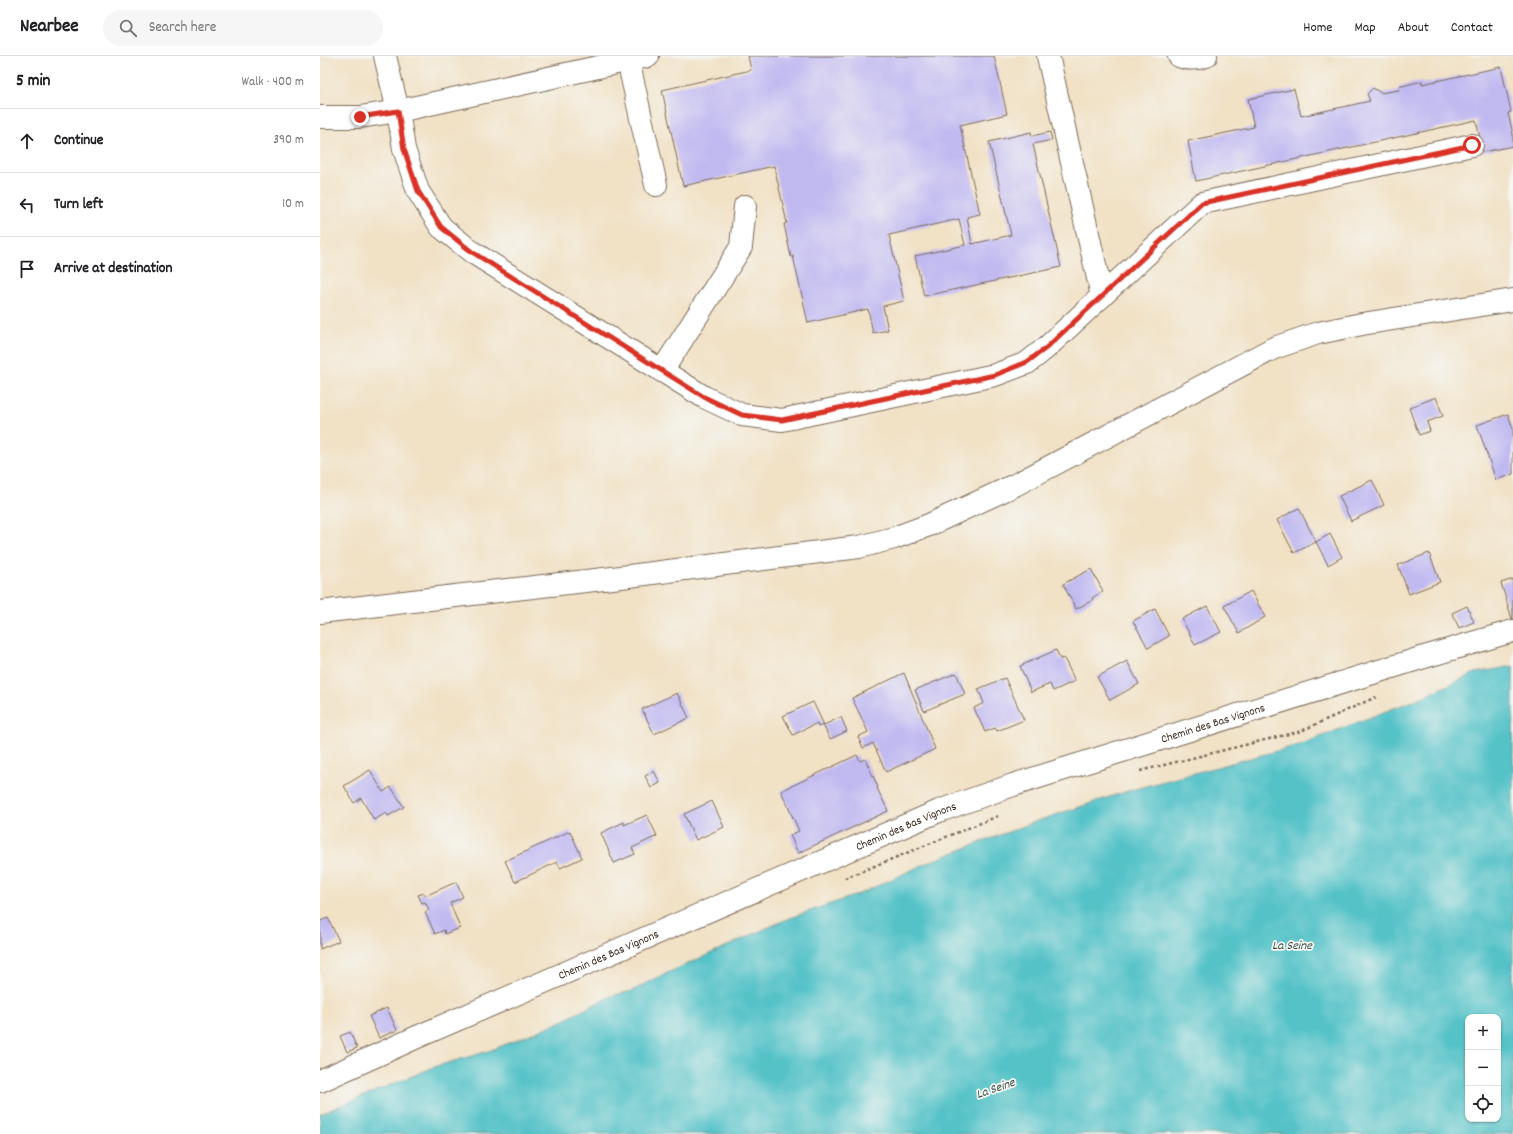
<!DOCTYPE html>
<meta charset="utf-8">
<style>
:root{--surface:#fff;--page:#f6f6f6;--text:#202124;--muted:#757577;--line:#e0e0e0}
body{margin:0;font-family:Dekko,sans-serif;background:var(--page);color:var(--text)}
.controls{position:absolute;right:12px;bottom:12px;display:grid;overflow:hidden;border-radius:8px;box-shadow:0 1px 3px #0004}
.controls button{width:36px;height:36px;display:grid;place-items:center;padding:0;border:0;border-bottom:1px solid var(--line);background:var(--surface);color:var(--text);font:20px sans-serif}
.stop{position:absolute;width:12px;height:12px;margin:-9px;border:3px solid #d93025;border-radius:50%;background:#fff}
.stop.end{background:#d93025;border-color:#fff;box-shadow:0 1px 4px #0008}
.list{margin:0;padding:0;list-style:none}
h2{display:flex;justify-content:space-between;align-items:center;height:52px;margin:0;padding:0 16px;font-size:17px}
h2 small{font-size:13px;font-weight:400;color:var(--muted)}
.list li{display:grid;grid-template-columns:26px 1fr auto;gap:12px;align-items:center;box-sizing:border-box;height:64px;padding:0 16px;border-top:1px solid var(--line)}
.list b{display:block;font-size:15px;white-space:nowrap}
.list em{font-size:13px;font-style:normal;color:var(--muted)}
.icon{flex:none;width:22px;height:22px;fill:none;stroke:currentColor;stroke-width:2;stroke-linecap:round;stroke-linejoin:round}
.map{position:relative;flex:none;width:1193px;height:1078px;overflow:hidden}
header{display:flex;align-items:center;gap:24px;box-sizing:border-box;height:56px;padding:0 20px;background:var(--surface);border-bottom:1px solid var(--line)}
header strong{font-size:19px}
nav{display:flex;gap:22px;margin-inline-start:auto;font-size:14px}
.search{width:280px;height:36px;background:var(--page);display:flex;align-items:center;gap:10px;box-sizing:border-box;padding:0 14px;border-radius:22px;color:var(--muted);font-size:15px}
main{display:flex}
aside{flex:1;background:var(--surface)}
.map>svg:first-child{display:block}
.water{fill:#54c2c8;stroke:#487673;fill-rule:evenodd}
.building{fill:#c1baf1}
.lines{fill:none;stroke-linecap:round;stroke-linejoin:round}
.minor-casing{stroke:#7b6a58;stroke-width:24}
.path{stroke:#7b6a58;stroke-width:2.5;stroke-dasharray:3 3;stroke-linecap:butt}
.minor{stroke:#fff;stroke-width:22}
.route{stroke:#d93025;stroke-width:5}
.labels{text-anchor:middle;stroke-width:3.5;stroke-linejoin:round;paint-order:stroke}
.street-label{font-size:12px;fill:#3b2a1e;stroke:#f6f6f2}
.water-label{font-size:13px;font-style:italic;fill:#425851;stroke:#f6f6f2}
</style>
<header>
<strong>Nearbee</strong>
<div class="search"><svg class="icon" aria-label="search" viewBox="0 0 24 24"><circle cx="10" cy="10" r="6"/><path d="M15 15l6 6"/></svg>Search here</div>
<nav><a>Home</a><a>Map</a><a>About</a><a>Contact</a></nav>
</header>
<main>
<aside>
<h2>5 min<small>Walk · 400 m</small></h2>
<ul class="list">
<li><svg class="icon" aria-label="ahead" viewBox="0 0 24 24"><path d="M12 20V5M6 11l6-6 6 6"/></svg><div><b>Continue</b></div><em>390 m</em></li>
<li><svg class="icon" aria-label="left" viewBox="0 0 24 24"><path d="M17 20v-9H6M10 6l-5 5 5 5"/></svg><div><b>Turn left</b></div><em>10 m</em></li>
<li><svg class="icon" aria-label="arrive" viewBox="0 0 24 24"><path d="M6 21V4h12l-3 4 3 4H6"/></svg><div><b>Arrive at destination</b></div></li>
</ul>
</aside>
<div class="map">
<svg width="1193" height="1078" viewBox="0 0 1193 1078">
<rect width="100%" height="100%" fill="#f6f6f2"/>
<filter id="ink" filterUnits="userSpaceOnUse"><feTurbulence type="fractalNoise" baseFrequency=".025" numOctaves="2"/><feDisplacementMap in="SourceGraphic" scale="8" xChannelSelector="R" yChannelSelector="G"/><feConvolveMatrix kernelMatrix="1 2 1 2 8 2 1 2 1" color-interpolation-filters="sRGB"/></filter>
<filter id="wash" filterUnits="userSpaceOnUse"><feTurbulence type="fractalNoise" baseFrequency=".012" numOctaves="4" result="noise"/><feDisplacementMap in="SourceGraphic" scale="16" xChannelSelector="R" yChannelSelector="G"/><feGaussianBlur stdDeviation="0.9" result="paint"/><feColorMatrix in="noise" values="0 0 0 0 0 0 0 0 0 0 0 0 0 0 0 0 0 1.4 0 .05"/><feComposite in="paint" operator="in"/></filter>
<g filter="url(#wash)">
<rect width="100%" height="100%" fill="#f1e1c5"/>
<path class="water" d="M1193,610V1078H0V1058L117,1010L169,995L240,966L291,940L312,935L334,923L467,863L542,837L609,806L717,765L811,734L979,689L1100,642L1155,617ZM1148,961H1178V1063H1148Z"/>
<g id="blocks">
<path class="building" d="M428,0H674L687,58L640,69L660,158L647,161L652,188L691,179L669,86L711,76L712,80L730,76L732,84L713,88L741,211L604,240L595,200L645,189L639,163L569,179L584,245L563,250L568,274L553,277L548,253L488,267L473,200L471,201L464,168L467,167L454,110L363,130L342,34L431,14Z
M1181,11L1191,56L1188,57L1193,78V90L1163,96L1156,64L876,125L868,85L934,71L928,43L974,33L981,60L1050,45L1047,38L1053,32L1061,37L1079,34L1078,31L1102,25V28Z
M1116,341L1123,360L1107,366L1110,375L1099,379L1089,352Z
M1188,358L1193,373V418L1176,424L1157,369Z
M1052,424L1064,449L1031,465L1019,440Z
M979,452L996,486L974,497L957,464Z
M1010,478L1022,501L1008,509L996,486Z
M1109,497L1120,526L1089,538L1078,509Z
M771,513L783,535L772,542L773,544L756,553L743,528Z
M1193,523V563H1192L1181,527Z
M931,535L945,561L919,577L904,550Z
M887,550L901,576L875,589L862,563Z
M1147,550L1154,566L1139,572L1132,557Z
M835,553L849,580L828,592L813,565Z
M736,594L740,603L744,602L755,625L733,635L730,628L711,636L700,610Z
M807,605L819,628L790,644L777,621Z
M584,617L615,693L566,716L553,687L543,692L538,681L548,676L532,642Z
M636,617L645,638L604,655L595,634Z
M685,622L704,664L677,675L675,672L665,676L654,652L664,647L658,633Z
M357,637L369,662L334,678L322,653Z
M493,646L504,669L521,661L527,675L510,683L503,669L498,671L497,667L473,679L463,660Z
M537,699L540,705L545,703L558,731L557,732L568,755L478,797L470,779L479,775L461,735Z
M50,714L63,736L71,731L84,751L68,760L66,757L54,764L41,742L34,747L24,730Z
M334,715L340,727L331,732L325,720Z
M392,745L404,771L376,784L364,758Z
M327,759L337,780L312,792L315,798L294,807L281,777L304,766V769Z
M250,775L262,802L240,812L237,806L195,826L185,805Z
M136,826L143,841L130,847L140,872L125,878L124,874L115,878L105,856L109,854L105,846L102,847L98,839L104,837L105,840Z
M8,862L19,885L0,893V865Z
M67,952L77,974L59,982L49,960Z
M30,976L37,992L27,996L20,980Z"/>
</g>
</g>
<g filter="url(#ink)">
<use href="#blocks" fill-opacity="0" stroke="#7b6a58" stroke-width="1"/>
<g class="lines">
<g class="minor-casing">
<g id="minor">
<path d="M65,0L78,55L84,93L98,135L121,171L152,196L384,341L422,359L462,364L675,319L707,307L726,292L882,147L1152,89"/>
<path d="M728,0L782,240"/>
<path d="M859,0C868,4 877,3 886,0"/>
<path d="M308,4L336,129"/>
<path d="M0,61H40L78,55L328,0"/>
<path d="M342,315L421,191L425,150"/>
<path d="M0,556L135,540L301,521L539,491L574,482L609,469L695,429L954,292L998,277L1042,268L1193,244"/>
<path id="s1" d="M0,1025L97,981L619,755L693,729L1101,602L1193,575"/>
</g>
</g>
<path class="path" d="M820,715L981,675L1056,641
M525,822L678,760"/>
<use href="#minor" class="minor"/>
</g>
</g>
<g class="lines" filter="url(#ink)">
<path class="route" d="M40,61L78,55L84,93L98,135L121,171L152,196L384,341L422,359L462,364L675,319L707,306L726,292L882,147L1152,89"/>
</g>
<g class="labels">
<g class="street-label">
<text dy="4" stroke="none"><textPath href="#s1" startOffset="963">Chemin des Bas Vignons</textPath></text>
<text dy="4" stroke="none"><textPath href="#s1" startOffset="639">Chemin des Bas Vignons</textPath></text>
<text dy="4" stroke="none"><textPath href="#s1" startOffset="315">Chemin des Bas Vignons</textPath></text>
</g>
<g class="water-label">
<text x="972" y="893">La Seine</text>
<text transform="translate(675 1031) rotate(-19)" y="5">La Seine</text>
</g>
</g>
</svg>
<div class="controls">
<button>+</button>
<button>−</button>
<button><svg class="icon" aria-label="locate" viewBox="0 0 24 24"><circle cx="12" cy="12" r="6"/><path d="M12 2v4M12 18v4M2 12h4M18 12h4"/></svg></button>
</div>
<div class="stop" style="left:1152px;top:89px"></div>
<div class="stop end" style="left:40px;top:61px"></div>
</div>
</main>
